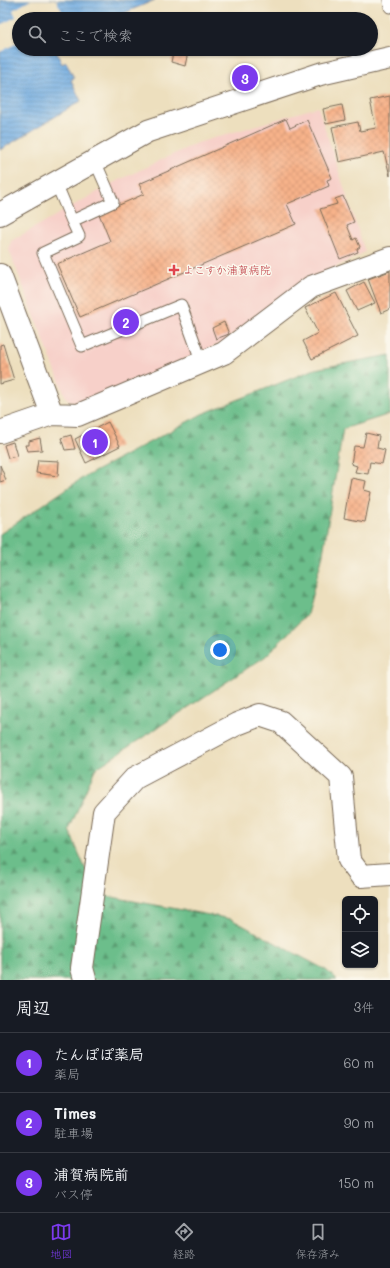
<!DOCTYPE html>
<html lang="ja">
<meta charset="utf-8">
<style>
:root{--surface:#171b24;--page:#242831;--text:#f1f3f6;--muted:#9ea1a6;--line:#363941;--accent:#7c3aed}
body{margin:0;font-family:Mali,"Klee One",sans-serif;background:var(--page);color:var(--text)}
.controls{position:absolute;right:12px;bottom:12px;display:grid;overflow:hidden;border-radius:6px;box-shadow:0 1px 3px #0004}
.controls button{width:36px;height:36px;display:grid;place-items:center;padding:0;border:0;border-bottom:1px solid var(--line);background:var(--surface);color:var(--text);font:20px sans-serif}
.you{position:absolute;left:220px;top:650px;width:14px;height:14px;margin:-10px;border:3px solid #fff;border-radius:50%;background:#1a73e8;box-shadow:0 0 0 6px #1a73e833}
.badge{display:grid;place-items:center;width:26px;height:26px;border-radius:50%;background:var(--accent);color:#fff;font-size:13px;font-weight:700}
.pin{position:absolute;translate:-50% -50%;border:2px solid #fff;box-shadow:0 1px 4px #0006}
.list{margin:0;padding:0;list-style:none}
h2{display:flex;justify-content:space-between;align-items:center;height:52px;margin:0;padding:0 16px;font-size:17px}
h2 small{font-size:13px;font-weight:400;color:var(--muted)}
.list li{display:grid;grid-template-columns:26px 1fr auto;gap:12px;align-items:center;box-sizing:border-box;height:60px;padding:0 16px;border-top:1px solid var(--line)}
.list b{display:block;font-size:15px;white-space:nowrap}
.list p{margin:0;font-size:13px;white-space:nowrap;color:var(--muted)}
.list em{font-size:13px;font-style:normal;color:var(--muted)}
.icon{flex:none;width:22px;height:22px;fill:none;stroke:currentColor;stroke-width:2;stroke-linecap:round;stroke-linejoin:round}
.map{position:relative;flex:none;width:390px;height:980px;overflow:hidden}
.search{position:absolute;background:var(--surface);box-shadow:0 1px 3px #0004;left:12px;right:12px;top:12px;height:44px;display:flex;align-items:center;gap:10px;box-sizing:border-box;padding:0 14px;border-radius:22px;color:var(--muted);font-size:15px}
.sheet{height:232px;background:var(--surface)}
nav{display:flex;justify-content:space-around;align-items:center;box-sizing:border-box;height:56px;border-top:1px solid var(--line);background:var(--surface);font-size:11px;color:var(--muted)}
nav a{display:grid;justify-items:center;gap:2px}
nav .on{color:var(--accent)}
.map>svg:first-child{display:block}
.built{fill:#f7d0c9}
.forest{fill:url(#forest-firs);stroke:#547454}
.water{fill:url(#water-rules);stroke:#556a7f}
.pier{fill:#eddfbe}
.building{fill:url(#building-cross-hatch)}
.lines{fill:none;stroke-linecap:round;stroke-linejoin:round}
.service-casing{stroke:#796956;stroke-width:13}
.minor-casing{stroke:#796956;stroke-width:24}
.tertiary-casing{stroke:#796956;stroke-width:24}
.service{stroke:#fff;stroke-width:11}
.minor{stroke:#fff;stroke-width:22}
.tertiary{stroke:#fff;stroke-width:22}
.health-dot{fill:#e0444e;stroke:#fbf7ec;stroke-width:1.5}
.labels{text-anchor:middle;stroke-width:3;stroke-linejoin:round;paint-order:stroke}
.health-label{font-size:11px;fill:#be3a42;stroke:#fbf7ec;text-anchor:start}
</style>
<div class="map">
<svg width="390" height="980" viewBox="0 0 390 980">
<defs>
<pattern id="forest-firs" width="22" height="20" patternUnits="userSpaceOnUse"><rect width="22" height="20" fill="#6cbe8b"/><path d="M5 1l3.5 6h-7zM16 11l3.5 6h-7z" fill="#5a9b71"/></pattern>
<pattern id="water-rules" width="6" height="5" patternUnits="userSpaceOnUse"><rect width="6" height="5" fill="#6faae0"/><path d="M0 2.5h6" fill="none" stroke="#5c8bb5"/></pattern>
<pattern id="building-cross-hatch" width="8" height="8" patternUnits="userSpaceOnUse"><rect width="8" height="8" fill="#f7b28a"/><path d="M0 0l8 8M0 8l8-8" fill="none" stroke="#d59977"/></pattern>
</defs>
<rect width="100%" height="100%" fill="#fbf7ec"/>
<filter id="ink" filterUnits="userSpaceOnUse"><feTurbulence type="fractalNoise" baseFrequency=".025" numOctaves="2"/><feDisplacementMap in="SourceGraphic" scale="8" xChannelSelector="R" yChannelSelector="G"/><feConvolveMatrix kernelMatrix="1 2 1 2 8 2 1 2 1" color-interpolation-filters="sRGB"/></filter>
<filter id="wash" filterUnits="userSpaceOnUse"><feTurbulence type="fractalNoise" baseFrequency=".012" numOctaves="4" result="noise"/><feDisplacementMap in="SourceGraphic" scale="16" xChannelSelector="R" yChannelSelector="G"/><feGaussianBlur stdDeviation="0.9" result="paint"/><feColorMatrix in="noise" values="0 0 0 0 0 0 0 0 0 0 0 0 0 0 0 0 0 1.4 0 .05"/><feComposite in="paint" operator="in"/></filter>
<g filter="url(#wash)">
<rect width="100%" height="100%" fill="#eddfbe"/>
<path class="built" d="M318,107L365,252L297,287L222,343L79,406L66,398L9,250L11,241L113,183L197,143Z"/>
<path class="forest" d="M390,355V414L343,429L323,554L307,614L266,656L95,769L69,830L96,894L231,919L326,970L337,980H0V534L81,479L202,414L315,369Z"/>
<path class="water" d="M0,0H155L110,19H19V49H55L62,64L66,62L74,78L71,80L81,101L0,150Z"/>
<path class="pier" d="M31,0H56L66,19H19V42L0,52V25L16,17L13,10Z"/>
<g id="blocks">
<path class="building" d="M174,49L188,52L185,66L171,62Z
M390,96V176L384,152L339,162L332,127L358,122L360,131L376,128L370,100Z
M342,105L345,120L326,124L323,109Z
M286,119L290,128L307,120L332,178L327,180L329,186L287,204L296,224L80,317L57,264L110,241L99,214L144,194L139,184Z
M343,196L354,222L347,225L353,240L356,238L360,247L357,249L358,252L340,259L320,209L337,204L335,199Z
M390,271V309L381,313L368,279Z
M364,282L375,303L357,311L347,291Z
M336,293L358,336L312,359L303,341L318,333L305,308Z
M224,322L229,334L216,339L212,328Z
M3,344L14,380L0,384V345Z
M108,422L120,446L86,463L75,439Z
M366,433L379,436L377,448L385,450L382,464L370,462L368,474L355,472L357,466L351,464L354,446L363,447Z
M71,435L75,449L65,450L61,438Z
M40,438L42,450L27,451L25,445H29V441Z
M13,442L17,456L8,458L4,445Z
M38,460L59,461L58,476L36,473Z
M0,465L6,480L0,482Z
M351,478L366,481L364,490L371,492L365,522L344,518Z"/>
</g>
</g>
<g filter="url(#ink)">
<use href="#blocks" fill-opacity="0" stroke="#796956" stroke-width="1"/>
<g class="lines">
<g class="service-casing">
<path id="service" d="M389,0L390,7
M56,183L72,221L113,202L95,161
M72,221L79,236L43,253L82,346L181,305L202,363"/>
</g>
<g class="minor-casing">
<path id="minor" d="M0,275L52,414
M0,432L52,414L78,415L224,353L311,287L390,258
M85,979L82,968L104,812L135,778L237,724L260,715L281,722L341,777L349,860L361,876L390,874"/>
</g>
<g class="tertiary-casing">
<path id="tertiary" d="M0,214L148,131L320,74L390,58"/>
</g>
<use href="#service" class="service"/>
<use href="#minor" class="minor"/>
<use href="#tertiary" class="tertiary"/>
</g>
</g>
<path class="health-dot" d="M172 264h4v4h4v4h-4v4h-4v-4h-4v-4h4z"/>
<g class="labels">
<g class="health-label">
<text x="183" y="274">よこすか浦賀病院</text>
</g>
</g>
</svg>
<div class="controls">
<button><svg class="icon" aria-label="locate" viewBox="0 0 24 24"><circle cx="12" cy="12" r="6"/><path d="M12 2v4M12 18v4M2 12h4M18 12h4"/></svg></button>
<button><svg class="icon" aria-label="layers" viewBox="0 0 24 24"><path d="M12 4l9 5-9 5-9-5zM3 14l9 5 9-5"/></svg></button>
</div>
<div class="you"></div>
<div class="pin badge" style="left:95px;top:442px">1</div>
<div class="pin badge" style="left:126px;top:322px">2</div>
<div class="pin badge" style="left:245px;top:78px">3</div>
<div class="search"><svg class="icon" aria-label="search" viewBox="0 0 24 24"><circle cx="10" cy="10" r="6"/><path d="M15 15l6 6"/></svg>ここで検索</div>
</div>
<section class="sheet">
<h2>周辺<small>3件</small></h2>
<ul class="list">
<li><span class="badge">1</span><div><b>たんぽぽ薬局</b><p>薬局</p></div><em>60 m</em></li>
<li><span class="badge">2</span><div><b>Times</b><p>駐車場</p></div><em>90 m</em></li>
<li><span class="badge">3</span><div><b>浦賀病院前</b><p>バス停</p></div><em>150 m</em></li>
</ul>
</section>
<nav>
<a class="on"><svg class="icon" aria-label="map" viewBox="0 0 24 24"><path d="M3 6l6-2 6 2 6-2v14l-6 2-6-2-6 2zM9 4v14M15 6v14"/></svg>地図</a>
<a><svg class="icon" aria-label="directions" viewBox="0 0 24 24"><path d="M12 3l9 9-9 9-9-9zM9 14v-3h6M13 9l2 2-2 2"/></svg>経路</a>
<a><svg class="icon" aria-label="saved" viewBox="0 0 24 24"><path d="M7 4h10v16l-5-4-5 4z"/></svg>保存済み</a>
</nav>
